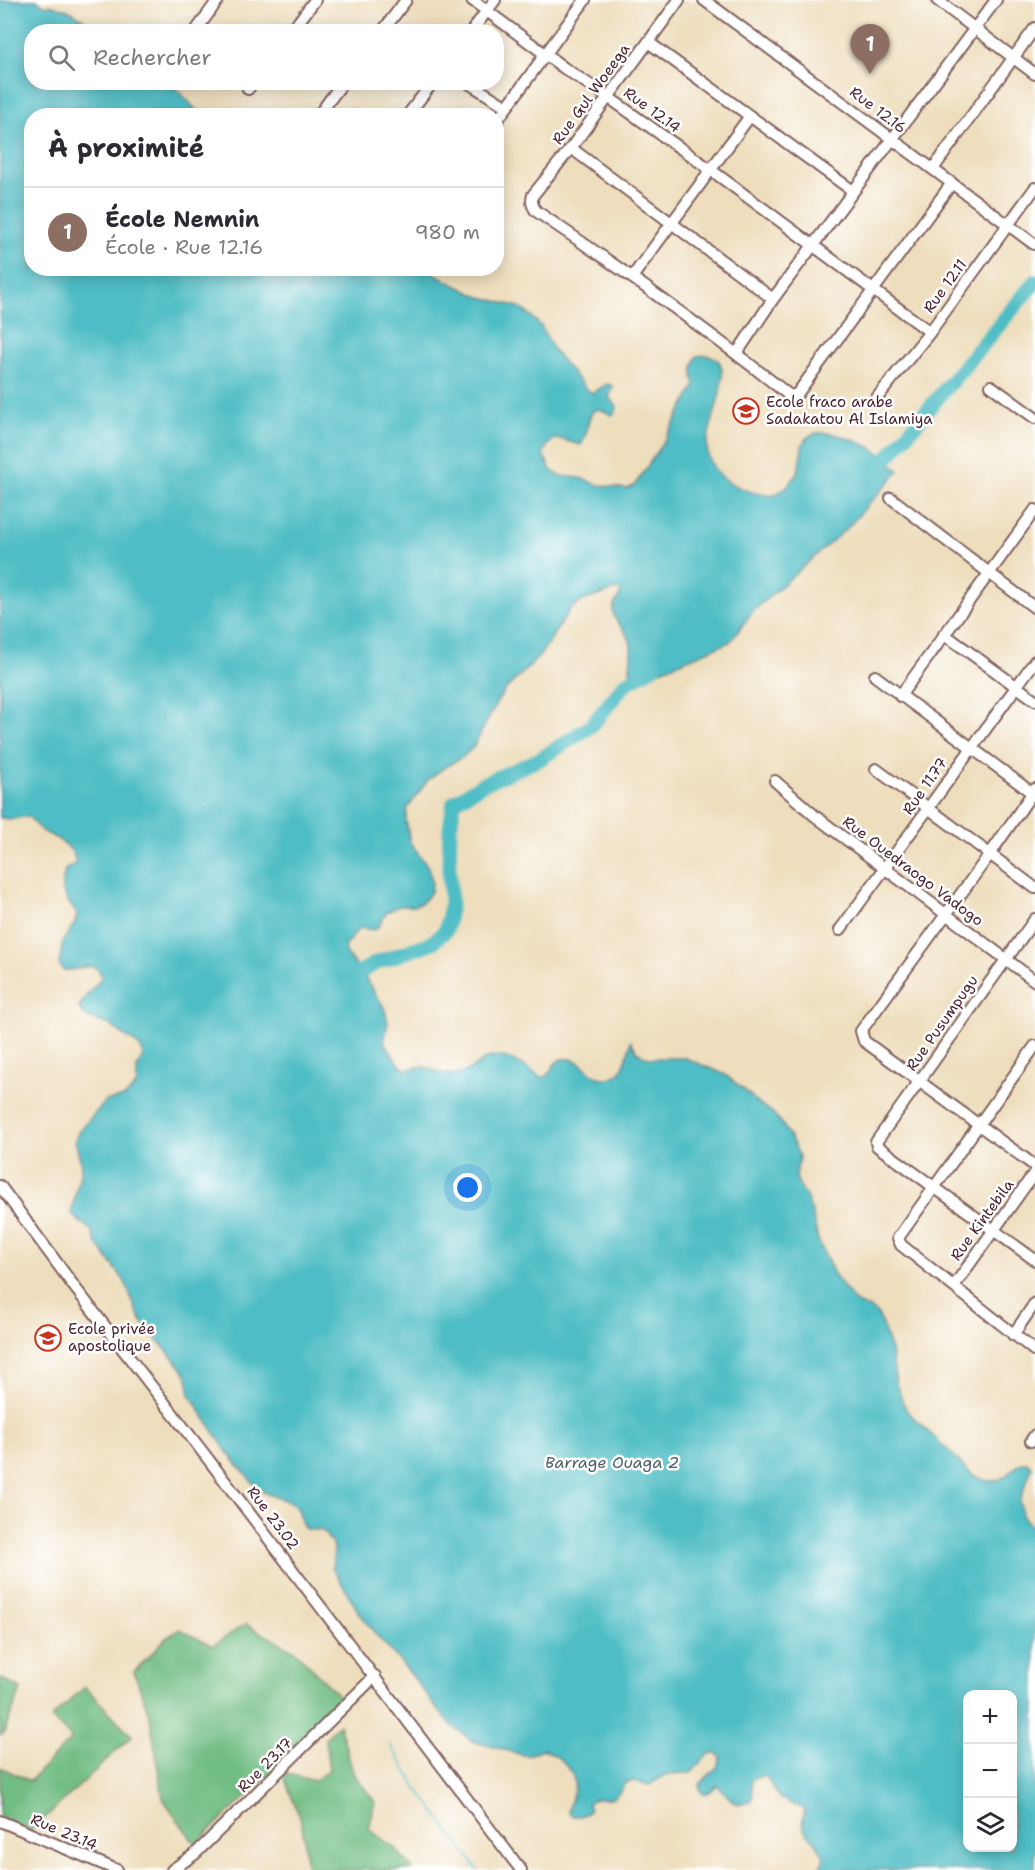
<!DOCTYPE html>
<html lang="fr">
<meta charset="utf-8">
<style>
:root{--surface:#fff;--page:#f2f2f3;--text:#2b2b33;--muted:#7c7c81;--line:#e1e1e2;--accent:#db2777}
body{margin:0;font-family:"Shantell Sans",sans-serif;background:var(--page);color:var(--text)}
.controls{position:absolute;right:18px;bottom:18px;display:grid;overflow:hidden;border-radius:12px;box-shadow:0 3px 15px #0003}
.controls button{width:54px;height:54px;display:grid;place-items:center;padding:0;border:0;border-bottom:2px solid var(--line);background:var(--surface);color:var(--text);font:30px sans-serif}
.you{position:absolute;left:468px;top:1188px;width:21px;height:21px;margin:-15px;border:4px solid #fff;border-radius:50%;background:#1a73e8;box-shadow:0 0 0 9px #1a73e833}
.badge{display:grid;place-items:center;width:39px;height:39px;border-radius:50%;background:var(--accent);color:#fff;font-size:20px;font-weight:700}
.pin{position:absolute;translate:-50% -50px;filter:drop-shadow(0 2px 3px #0008)}
.pin::after{content:'';position:absolute;top:32px;width:21px;height:18px;background:inherit;clip-path:polygon(0 0,100% 0,50% 100%)}
.list{margin:0;padding:0;list-style:none}
h2{display:flex;justify-content:space-between;align-items:center;height:78px;margin:0;padding:0 24px;font-size:26px}
h2 small{font-size:20px;font-weight:400;color:var(--muted)}
.list li{display:grid;grid-template-columns:39px 1fr auto;gap:18px;align-items:center;box-sizing:border-box;height:90px;padding:0 24px;border-top:2px solid var(--line)}
.list b{display:block;font-size:22px;white-space:nowrap}
.list p{margin:0;font-size:20px;white-space:nowrap;color:var(--muted)}
.list em{font-size:20px;font-style:normal;color:var(--muted)}
.icon{flex:none;width:33px;height:33px;fill:none;stroke:currentColor;stroke-width:2;stroke-linecap:round;stroke-linejoin:round}
.map{position:relative;flex:none;width:1035px;height:1870px;overflow:hidden}
.search{position:absolute;background:var(--surface);box-shadow:0 3px 15px #0003;left:24px;top:24px;width:480px;height:66px;display:flex;align-items:center;gap:15px;box-sizing:border-box;padding:0 21px;border-radius:24px;color:var(--muted);font-size:22px}
.panel{position:absolute;background:var(--surface);box-shadow:0 3px 15px #0003;left:24px;top:108px;width:480px;height:168px;border-radius:24px}
.map>svg:first-child{display:block}
.forest{fill:#72bd84;stroke:#5e6e58;stroke-width:1.5}
.water{fill:#4fbdc5;stroke:#4c6e78;stroke-width:1.5;fill-rule:evenodd}
.lines{fill:none;stroke-linecap:round;stroke-linejoin:round}
.stream{stroke:#4fbdc5;stroke-width:2}
.river{stroke:#4fbdc5;stroke-width:15}
.minor-casing{stroke:#83625e;stroke-width:14}
.minor{stroke:#fff;stroke-width:10}
.labels{text-anchor:middle;stroke-width:5;stroke-linejoin:round;paint-order:stroke}
.street-label{font-size:15px;fill:#4a1f2b;stroke:#fff}
.poi-label{font-size:15px;fill:#4a1f2b;stroke:#fff;text-anchor:start}
.water-label{font-size:16px;font-style:italic;fill:#4c5e69;stroke:#fff}
</style>
<div class="map">
<svg width="1035" height="1870" viewBox="0 0 1035 1870">
<rect width="100%" height="100%" fill="#fff"/>
<filter id="ink" filterUnits="userSpaceOnUse"><feTurbulence type="fractalNoise" baseFrequency=".0167" numOctaves="2"/><feDisplacementMap in="SourceGraphic" scale="12" xChannelSelector="R" yChannelSelector="G"/><feConvolveMatrix kernelMatrix="1 2 1 2 8 2 1 2 1" color-interpolation-filters="sRGB"/></filter>
<filter id="wash" filterUnits="userSpaceOnUse"><feTurbulence type="fractalNoise" baseFrequency=".008" numOctaves="4" result="noise"/><feDisplacementMap in="SourceGraphic" scale="24" xChannelSelector="R" yChannelSelector="G"/><feGaussianBlur stdDeviation="1.35" result="paint"/><feColorMatrix in="noise" values="0 0 0 0 0 0 0 0 0 0 0 0 0 0 0 0 0 1.4 0 .05"/><feComposite in="paint" operator="in"/></filter>
<g filter="url(#wash)">
<rect width="100%" height="100%" fill="#eedebd"/>
<path class="forest" d="M245,1624L295,1651L341,1698L271,1774L195,1844L163,1799L150,1717L134,1672L166,1638L180,1629L212,1646Z
M0,1678L21,1689L4,1733L0,1736Z
M85,1687L132,1736L31,1831L0,1817V1767L30,1781L72,1738L51,1718Z
M339,1724L353,1773L375,1802L369,1829L396,1849L413,1870H307L302,1823L282,1772L315,1781L329,1770L325,1739Z"/>
<path class="water" d="M0,0H37L44,5C68,5 80,18 100,31L32,32V82L162,83L178,90L201,115L32,116V268L428,269L449,282L478,296L519,307L531,316L541,326L554,351L587,390L593,393L607,384L613,386L609,398L617,406L616,412L612,415L599,409L593,411C585,423 590,431 581,445C562,441 553,430 543,454L551,470L560,476L580,478L599,485L627,489L635,485L662,444L695,386C692,374 691,367 697,356C748,347 706,423 707,447C709,479 744,493 772,496C786,489 798,479 800,462C801,456 801,449 803,444C812,421 851,439 866,445C878,450 890,462 899,471L848,527L753,611L730,642L642,678L635,675L630,670C630,661 633,649 630,641C627,630 614,623 613,612C612,603 620,599 621,591L618,589L583,601L571,608L539,657L507,688L497,702L474,746L463,757L445,767L428,780L407,809L406,820L410,843L429,868L432,881L431,892L423,902L413,906H399L387,912L378,927L374,930L359,928L345,947L347,955L361,971L384,1007L388,1022L384,1042L398,1063L406,1070C430,1060 432,1076 455,1074C467,1074 474,1066 484,1060C504,1048 527,1069 543,1078C552,1074 552,1062 562,1059C584,1054 589,1084 612,1077C614,1076 619,1074 620,1072C626,1065 628,1050 631,1041L638,1053L649,1058H685L724,1074L750,1095L756,1102L772,1112L783,1125L796,1148L799,1157L796,1177L799,1185L805,1194L812,1212L818,1240L835,1276L855,1302L874,1311L879,1316L891,1351L896,1384L907,1411L960,1462C965,1470 970,1474 979,1478C998,1487 1007,1474 1022,1462H1027L1032,1467L1020,1501L1022,1515L1035,1531V1870H820L824,1857L817,1844L805,1831L802,1824L805,1809C795,1805 781,1802 775,1792C770,1785 771,1781 764,1775L751,1780L753,1795L751,1801C733,1810 729,1795 717,1785L710,1792L703,1794L700,1790V1784L717,1767L721,1757L715,1753L709,1754L691,1773L667,1774L649,1785L633,1781L625,1783C610,1812 604,1791 588,1803L590,1810C584,1816 575,1819 568,1813C568,1804 573,1798 574,1789C577,1769 558,1756 543,1749L527,1756L472,1741L453,1726L435,1707L411,1674L373,1631L357,1609L332,1567C335,1545 336,1550 323,1531L305,1529L302,1524L299,1511L292,1503L265,1493L254,1484L227,1452L190,1395L187,1376L181,1367L143,1323L138,1315L124,1280L96,1243L92,1231L72,1215V1208L80,1174L81,1163L75,1140L79,1131L106,1101L124,1097L132,1090L137,1084V1069L143,1056L141,1048L134,1042L108,1024L91,1019L83,1015L79,1007C84,995 95,988 102,977C95,956 77,973 63,970L59,964L63,941L75,923L77,914C64,896 59,892 65,870L76,863C73,845 60,841 46,833C39,830 33,821 28,816L13,819L0,818ZM968,1694H1012V1848H968Z"/>
<g class="lines">
<path class="stream" d="M390,1744L417,1788L478,1870"/>
<path class="river" d="M873,475L1035,282
M345,981L376,963L433,942L446,930L451,904L449,867L450,828L454,802L483,784L540,759L591,726L625,684L655,666"/>
</g>
</g>
<g filter="url(#ink)">
<g class="lines">
<g class="minor-casing">
<path id="minor" d="M472,0L564,68L608,97L711,170L930,332
M679,0L571,148L533,195C531,202 532,205 536,211C623,270 708,330 790,396L797,394L952,183
M704,0L1034,244
M937,0L1035,74
M195,32L218,0
M291,32L315,0
M382,32L406,0
M471,32L495,0
M648,42L853,191
M467,82L507,107
M248,89L253,82
M318,116L343,82
M407,116L433,82
M496,122L585,0
M571,148L773,299
M933,169L1035,28
M633,276L750,116
M737,353L773,299L996,0
M991,386L1035,418
M876,399L930,332L1035,188
M891,498L1035,608
M944,634L1035,700
M875,676L1035,795
M900,696L1035,510
M876,769L1035,888
M775,781L815,816L1035,981
M1035,789L990,854L861,1031L864,1041L1035,1166
M1035,919L876,1142L877,1146L1035,1260
M840,930L1035,661
M1035,1046L898,1238L901,1245L1035,1351
M0,1186L76,1289L205,1455L521,1870
M954,1286L1035,1172
M1013,1335L1035,1303
M1031,1441L1035,1435
M0,1821L117,1870
M172,1870L195,1854L375,1676"/>
</g>
<use href="#minor" class="minor"/>
</g>
</g>
<defs>
<g id="school-ring" transform="scale(1.35)"><circle r="9.5" fill="#fff" stroke="#c8321e" stroke-width="1.5"/><path d="M0-5L7-2L0 1L-7-2ZM-4 1L0 2.5L4 1V4Q0 6-4 4Z" fill="#c8321e"/></g>
</defs>
<g fill-rule="evenodd">
<use href="#school-ring" x="746" y="411"/>
<use href="#school-ring" x="48" y="1338"/>
</g>
<g class="labels">
<g class="street-label">
<text transform="translate(591 94) rotate(-54)" y="5">Rue Gul Woeega</text>
<text transform="translate(652 110) rotate(36)" y="5">Rue 12.14</text>
<text transform="translate(878 110) rotate(37)" y="5">Rue 12.16</text>
<text transform="translate(945 286) rotate(-54)" y="5">Rue 12.11</text>
<text transform="translate(925 786) rotate(-55)" y="5">Rue 11.77</text>
<text transform="translate(913 871) rotate(37)" y="5">Rue Ouedraogo Vadogo</text>
<text transform="translate(942 1023) rotate(-55)" y="5">Rue Pusumpugu</text>
<text transform="translate(982 1220) rotate(-54)" y="5">Rue Kintebila</text>
<text transform="translate(273 1518) rotate(53)" y="5">Rue 23.02</text>
<text transform="translate(265 1765) rotate(-45)" y="5">Rue 23.17</text>
<text transform="translate(64 1832) rotate(23)" y="5">Rue 23.14</text>
</g>
<g class="poi-label">
<text x="766" y="407">Ecole fraco arabe<tspan x="766" dy="17">Sadakatou Al Islamiya</tspan></text>
<text x="68" y="1334">Ecole privée<tspan x="68" dy="17">apostolique</tspan></text>
</g>
<g class="water-label">
<text x="612" y="1468">Barrage Ouaga 2</text>
</g>
</g>
</svg>
<div class="controls">
<button>+</button>
<button>−</button>
<button><svg class="icon" aria-label="layers" viewBox="0 0 24 24"><path d="M12 4l9 5-9 5-9-5zM3 14l9 5 9-5"/></svg></button>
</div>
<div class="you"></div>
<div class="pin badge" style="left:870px;top:74px;background:#8d6e63">1</div>
<div class="search"><svg class="icon" aria-label="search" viewBox="0 0 24 24"><circle cx="10" cy="10" r="6"/><path d="M15 15l6 6"/></svg>Rechercher</div>
<section class="panel">
<h2>À proximité<small></small></h2>
<ul class="list">
<li><span class="badge" style="background:#8d6e63">1</span><div><b>École Nemnin</b><p>École · Rue 12.16</p></div><em>980 m</em></li>
</ul>
</section>
</div>
